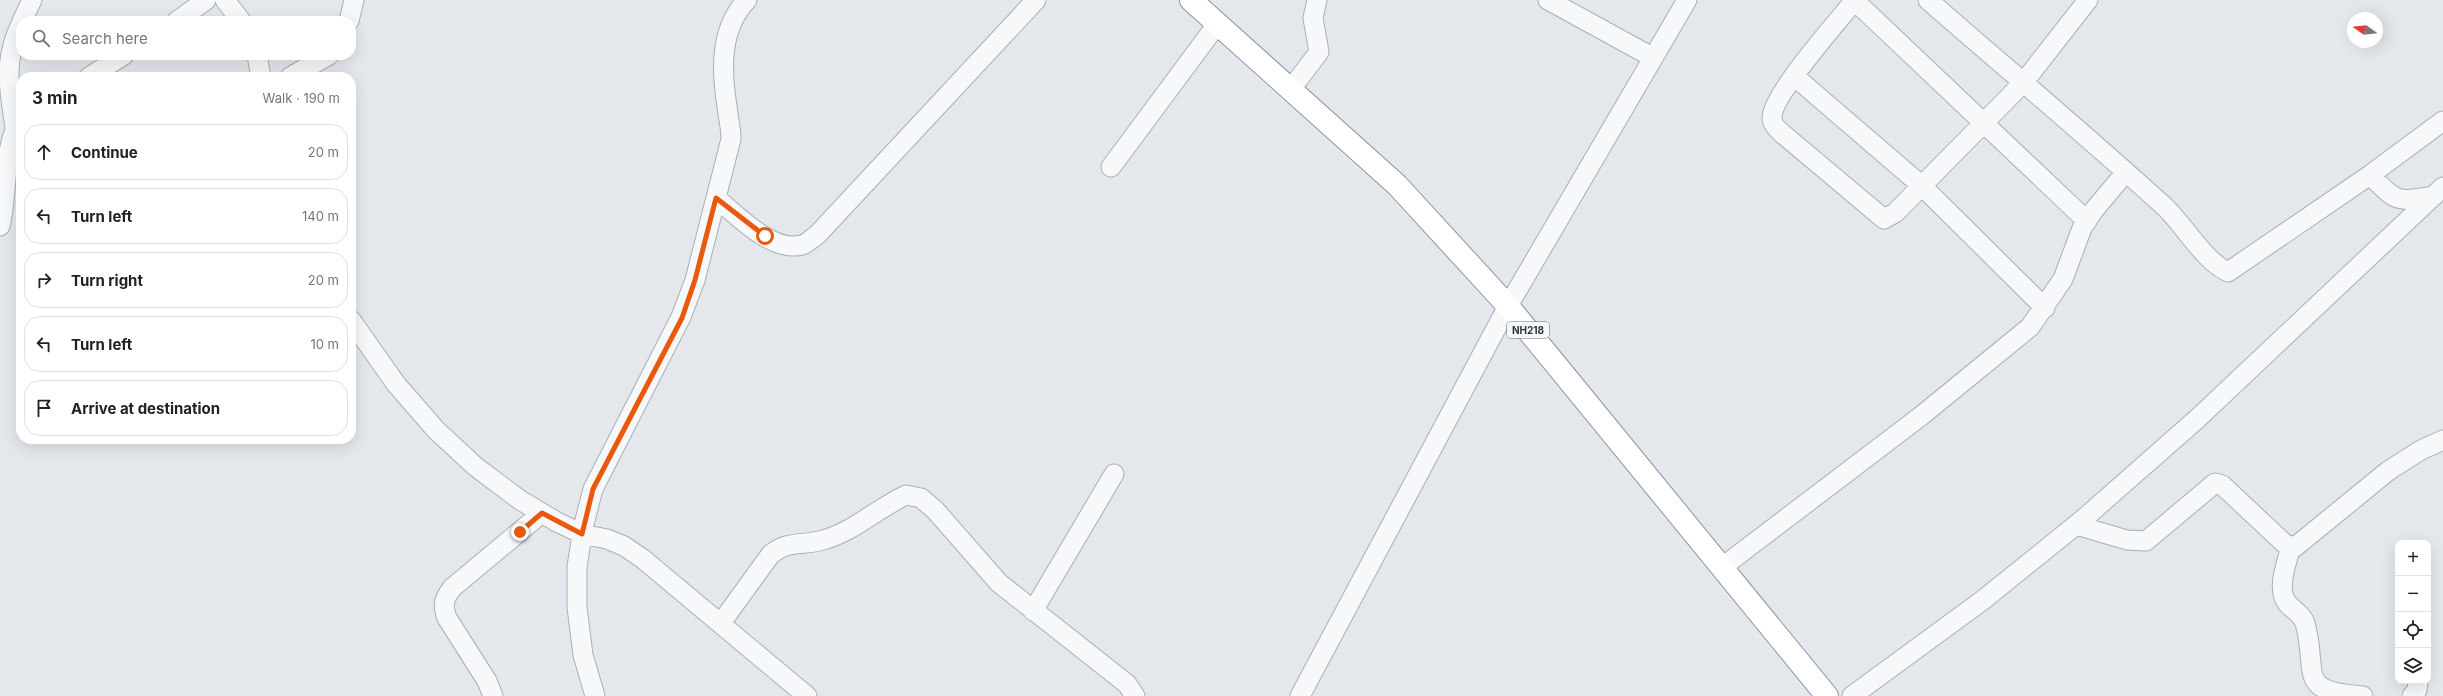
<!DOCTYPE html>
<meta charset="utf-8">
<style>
:root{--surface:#fff;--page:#f6f6f6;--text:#222;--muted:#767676;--line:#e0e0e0}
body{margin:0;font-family:Inter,sans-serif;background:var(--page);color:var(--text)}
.controls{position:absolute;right:12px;bottom:12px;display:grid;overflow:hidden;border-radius:8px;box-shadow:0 4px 16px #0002}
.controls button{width:36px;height:36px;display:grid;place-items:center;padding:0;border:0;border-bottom:1px solid var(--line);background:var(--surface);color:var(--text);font:20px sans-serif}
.compass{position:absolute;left:2347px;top:12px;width:36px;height:36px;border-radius:50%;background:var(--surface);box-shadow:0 4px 16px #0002;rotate:285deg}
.stop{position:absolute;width:12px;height:12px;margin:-9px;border:3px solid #ea580c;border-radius:50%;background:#fff}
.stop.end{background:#ea580c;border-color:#fff;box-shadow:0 1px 4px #0008}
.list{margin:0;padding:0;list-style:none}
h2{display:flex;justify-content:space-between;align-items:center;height:52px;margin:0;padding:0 16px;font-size:17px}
h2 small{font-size:13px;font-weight:400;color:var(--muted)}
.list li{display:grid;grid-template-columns:26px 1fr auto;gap:12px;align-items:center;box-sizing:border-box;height:56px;margin:0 8px 8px;padding:0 8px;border:1px solid var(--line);border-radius:16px}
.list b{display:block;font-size:15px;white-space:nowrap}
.list em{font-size:13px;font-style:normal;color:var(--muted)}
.icon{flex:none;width:22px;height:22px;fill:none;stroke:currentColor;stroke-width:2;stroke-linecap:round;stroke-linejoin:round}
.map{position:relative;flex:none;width:2443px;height:696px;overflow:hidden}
.search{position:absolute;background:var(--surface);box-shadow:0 4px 16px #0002;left:16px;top:16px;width:340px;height:44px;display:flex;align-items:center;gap:10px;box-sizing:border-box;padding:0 14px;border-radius:16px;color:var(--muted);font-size:15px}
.panel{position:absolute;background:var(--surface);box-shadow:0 4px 16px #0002;left:16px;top:72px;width:340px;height:372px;border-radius:16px}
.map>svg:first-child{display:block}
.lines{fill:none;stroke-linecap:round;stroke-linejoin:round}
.minor-casing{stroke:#a9aeb7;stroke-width:21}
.trunk-casing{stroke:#8b94a3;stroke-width:24}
.minor{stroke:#f7f8fa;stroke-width:19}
.trunk{stroke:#fff;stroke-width:22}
.route{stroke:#ea580c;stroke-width:5}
.labels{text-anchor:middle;stroke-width:3;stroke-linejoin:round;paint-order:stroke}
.shield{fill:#f4f6f9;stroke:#676e7b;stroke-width:1}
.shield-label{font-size:10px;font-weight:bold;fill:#2b3445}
</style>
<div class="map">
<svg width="2443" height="696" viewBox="0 0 2443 696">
<rect width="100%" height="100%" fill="#e4e7ec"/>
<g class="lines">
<g class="minor-casing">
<path id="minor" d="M225,0L241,21
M1548,0L1652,57
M1855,0C1839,20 1771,96 1772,118C1772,125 1779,131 1784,135L1884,219L1895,213L2023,83L2088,0
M1928,0C2007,69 2087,136 2165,207C2184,225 2204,261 2228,272L2370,175C2398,203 2396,202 2434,196
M1855,1L2087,221
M22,21L32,0
M177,21L206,0
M349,21L354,0
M257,55L261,77
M1794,76L1922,186L2045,308
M89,77L124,55
M290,77L329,55
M1291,89L1319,52L1313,18L1317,0
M15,127C9,88 3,61 21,24
M1111,167L1218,23
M2370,175L2443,121
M716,198C737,215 772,253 802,245C807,244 812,238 817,235L1036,0
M0,226C8,199 3,139 21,121
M351,320L396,384L436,430L476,467L520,500L557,522L582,534L607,539L624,546L643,559L807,696
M2076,525L2127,540L2146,541L2215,483L2222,485L2285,544L2295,547L2388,471L2421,450L2443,440
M2291,546C2287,563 2276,588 2287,603C2293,610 2302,614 2305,623C2319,674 2294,691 2363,696
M1721,568L1921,416L2030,327L2063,279L2082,228L2094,210L2126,172
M1033,611L1114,474
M721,623L771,554C789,540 802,546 823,540C853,532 878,508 906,495L921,498L935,510L999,583L1127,684L1135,696
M493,696L487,681L447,618C442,605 444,599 452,588L542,513
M595,696L583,655L577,607V567L583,528L593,489L681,317L695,280L731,139C731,127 728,117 727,106C721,69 720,28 747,0
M1300,696L1508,306L1687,0
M1852,696L1983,600L2081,521L2197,419L2443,187
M2412,696L2417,690L2418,681"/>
</g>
<g class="trunk-casing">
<path id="trunk" d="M1191,0L1397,185L1508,306L1827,696"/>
</g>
<use href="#minor" class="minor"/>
<use href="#trunk" class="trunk"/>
</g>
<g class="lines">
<path class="route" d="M520,532L542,513L582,534L593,489L682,318L695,280L716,198L765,236"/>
</g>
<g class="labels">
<rect class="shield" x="1507" y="322" width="42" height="16" rx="3"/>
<g class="shield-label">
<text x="1528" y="334">NH218</text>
</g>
</g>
</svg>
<div class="controls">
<button>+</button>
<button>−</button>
<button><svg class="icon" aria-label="locate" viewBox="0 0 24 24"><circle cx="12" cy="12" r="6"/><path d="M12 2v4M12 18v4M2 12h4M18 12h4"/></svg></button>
<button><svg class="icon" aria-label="layers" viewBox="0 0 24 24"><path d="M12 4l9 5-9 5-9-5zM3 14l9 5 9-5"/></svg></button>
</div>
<svg class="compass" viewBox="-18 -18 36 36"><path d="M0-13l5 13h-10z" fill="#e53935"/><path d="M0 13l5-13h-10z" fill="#767676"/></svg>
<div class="stop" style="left:765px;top:236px"></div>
<div class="stop end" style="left:520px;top:532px"></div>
<div class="search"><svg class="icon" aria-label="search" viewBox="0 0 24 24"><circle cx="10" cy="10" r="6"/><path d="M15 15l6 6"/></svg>Search here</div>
<section class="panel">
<h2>3 min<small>Walk · 190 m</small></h2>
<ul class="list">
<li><svg class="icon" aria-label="ahead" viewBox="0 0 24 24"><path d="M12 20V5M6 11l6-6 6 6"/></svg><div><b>Continue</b></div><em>20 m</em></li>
<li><svg class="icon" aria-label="left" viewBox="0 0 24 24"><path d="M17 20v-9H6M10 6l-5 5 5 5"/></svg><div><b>Turn left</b></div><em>140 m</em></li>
<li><svg class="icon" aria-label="right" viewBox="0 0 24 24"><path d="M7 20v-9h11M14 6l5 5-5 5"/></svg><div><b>Turn right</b></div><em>20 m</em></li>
<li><svg class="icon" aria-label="left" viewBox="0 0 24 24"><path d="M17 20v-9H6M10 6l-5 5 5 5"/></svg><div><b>Turn left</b></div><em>10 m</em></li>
<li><svg class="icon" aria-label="arrive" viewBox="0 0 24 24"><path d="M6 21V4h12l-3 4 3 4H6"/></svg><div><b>Arrive at destination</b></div></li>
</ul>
</section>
</div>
